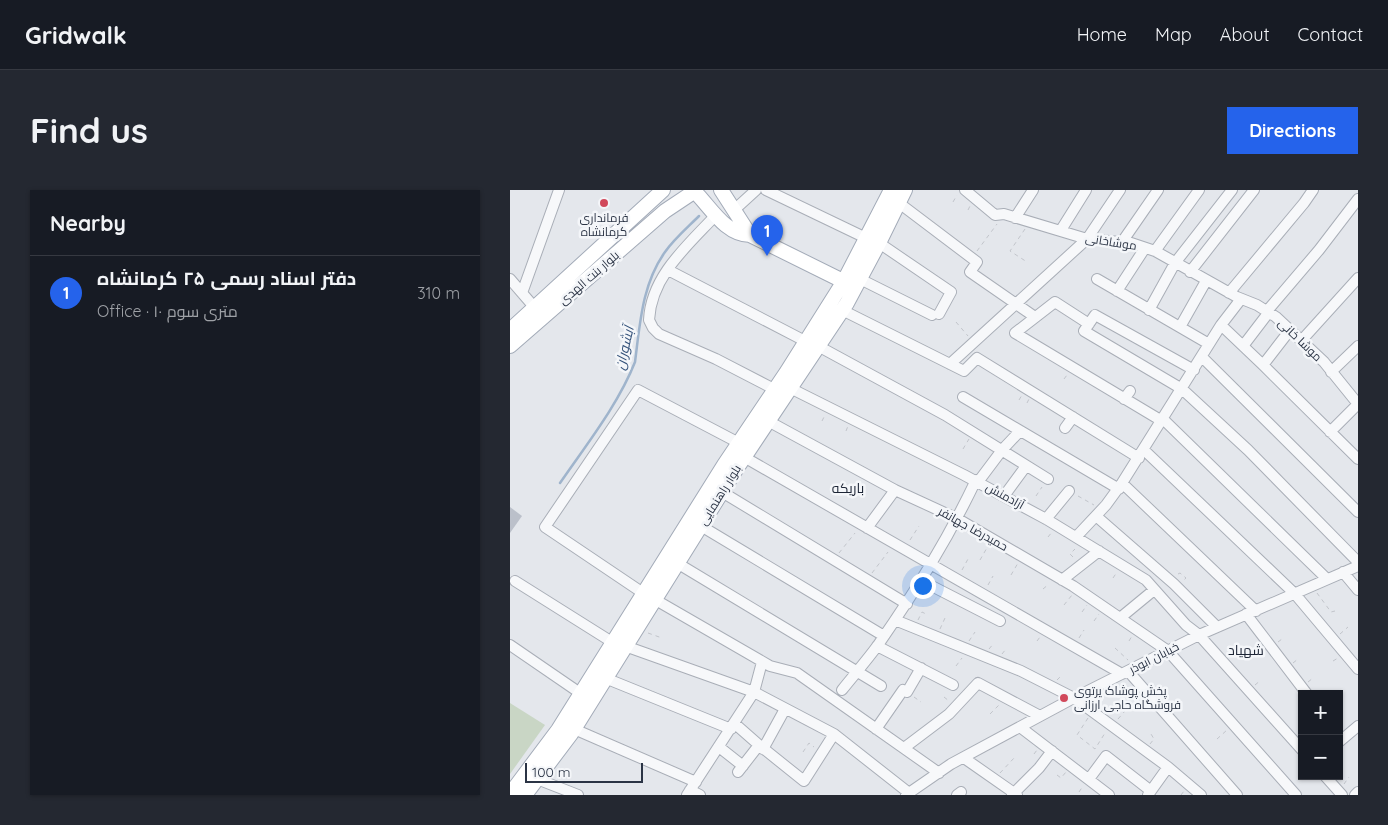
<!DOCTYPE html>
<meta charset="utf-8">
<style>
:root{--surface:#171b24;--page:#242831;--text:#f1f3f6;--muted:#9ea1a6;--line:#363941;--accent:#2563eb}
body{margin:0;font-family:Quicksand,Cairo,sans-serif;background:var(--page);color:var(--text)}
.controls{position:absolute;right:15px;bottom:15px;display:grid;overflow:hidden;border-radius:0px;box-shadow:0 1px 4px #0004}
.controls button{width:45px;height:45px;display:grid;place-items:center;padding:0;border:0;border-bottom:1px solid var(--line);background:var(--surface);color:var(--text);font:25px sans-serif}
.scale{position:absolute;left:15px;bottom:12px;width:118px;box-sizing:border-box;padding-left:5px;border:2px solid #2b3445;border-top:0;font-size:14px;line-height:18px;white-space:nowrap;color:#2b3445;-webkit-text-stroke:4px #f4f6f9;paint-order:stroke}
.you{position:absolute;left:412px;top:395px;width:18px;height:18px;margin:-12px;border:4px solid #fff;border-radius:50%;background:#1a73e8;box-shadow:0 0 0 8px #1a73e833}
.badge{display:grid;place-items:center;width:32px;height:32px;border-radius:50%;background:var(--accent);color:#fff;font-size:16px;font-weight:700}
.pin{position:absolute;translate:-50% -41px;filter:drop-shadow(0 1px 2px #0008)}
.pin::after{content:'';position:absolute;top:26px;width:18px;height:15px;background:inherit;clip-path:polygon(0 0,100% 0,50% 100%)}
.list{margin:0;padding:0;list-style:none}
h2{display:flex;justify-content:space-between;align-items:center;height:65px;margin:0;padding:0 20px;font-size:21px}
h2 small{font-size:16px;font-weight:400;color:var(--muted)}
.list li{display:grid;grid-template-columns:32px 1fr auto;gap:15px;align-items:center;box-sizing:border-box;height:75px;padding:0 20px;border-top:1px solid var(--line)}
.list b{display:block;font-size:19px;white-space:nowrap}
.list p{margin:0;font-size:16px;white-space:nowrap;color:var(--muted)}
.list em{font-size:16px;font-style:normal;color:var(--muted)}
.map{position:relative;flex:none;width:848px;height:605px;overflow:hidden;border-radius:0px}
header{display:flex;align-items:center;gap:30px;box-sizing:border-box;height:70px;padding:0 25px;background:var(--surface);border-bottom:1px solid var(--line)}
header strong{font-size:24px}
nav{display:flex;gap:28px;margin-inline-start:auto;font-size:18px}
.intro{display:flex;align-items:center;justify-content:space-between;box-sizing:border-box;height:120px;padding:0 30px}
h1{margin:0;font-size:35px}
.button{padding:12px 22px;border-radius:0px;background:var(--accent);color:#fff;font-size:18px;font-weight:700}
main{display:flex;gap:30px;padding:0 30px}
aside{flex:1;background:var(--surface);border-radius:0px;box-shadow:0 1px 4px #0004}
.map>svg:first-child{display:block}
.green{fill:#c9d6c5}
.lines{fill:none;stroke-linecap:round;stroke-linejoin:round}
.stream{stroke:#9fb4cc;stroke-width:2.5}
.building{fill:#bbc0ca}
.minor-casing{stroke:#a9aeb7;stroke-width:12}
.major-casing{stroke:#a3abb8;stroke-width:16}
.path{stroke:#c2c5cb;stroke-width:1;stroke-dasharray:4 4;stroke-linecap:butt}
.minor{stroke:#f7f8fa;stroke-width:10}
.major{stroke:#fff;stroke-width:14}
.poi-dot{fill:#d1495b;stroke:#f4f6f9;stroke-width:2}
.labels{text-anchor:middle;stroke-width:5;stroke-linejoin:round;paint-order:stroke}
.poi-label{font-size:12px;fill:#2b3445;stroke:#f4f6f9}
.street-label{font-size:12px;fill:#2b3445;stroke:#f4f6f9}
.water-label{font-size:14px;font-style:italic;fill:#34527a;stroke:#f4f6f9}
.neighbourhood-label{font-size:14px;fill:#1d2536;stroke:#f4f6f9}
</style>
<header>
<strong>Gridwalk</strong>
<nav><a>Home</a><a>Map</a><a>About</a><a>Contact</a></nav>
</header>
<div class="intro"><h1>Find us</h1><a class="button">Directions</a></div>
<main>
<aside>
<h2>Nearby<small></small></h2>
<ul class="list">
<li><span class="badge">1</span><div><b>دفتر اسناد رسمی ۲۵ کرمانشاه</b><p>Office · ۱۰ متری سوم</p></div><em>310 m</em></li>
</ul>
</aside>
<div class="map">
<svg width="848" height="605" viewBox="0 0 848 605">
<rect width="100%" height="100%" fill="#e4e7ec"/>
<path class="green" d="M0,513L35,535L0,584Z"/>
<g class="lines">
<path class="stream" d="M50,293C76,255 108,215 125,172C130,134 132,94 155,62C164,49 177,38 189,26"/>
</g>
<path class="building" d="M0,317L12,326L0,343Z"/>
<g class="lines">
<g class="minor-casing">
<path id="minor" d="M256,0L356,48
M455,0L485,25L494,24L577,49L621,53L645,61L727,107L747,115L766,127L814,172L848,214
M389,13L467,72L460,82L525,127
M223,21L246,0
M206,25C178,55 141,86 139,130L143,138L149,144L206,169L264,199
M505,28L523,0
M551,40L576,0
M612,52L648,0
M369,53L441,102L429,124
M645,61L689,0
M158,80L295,151
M680,82L744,0
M0,89L25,118
M350,89L422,125
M587,89L699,154
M607,101L635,58
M12,103L49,0
M719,103L794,13L803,0
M332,120L454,181L467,168L629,268
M639,120L665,73L722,0
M757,121L809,60L848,9
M579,134L545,112L505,143L652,231
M711,135L753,175L848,269
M670,137L696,91
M791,151L848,88
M308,156L435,225L538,289
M733,156L759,122
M692,167L848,322
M440,174L577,49L610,0
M753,175L780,140
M684,180L585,125L574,141L672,199L738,260L848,372
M821,182L848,156
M280,198L454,285L536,329L636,390L676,435L689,445L792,560
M453,207L609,299
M614,209L620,201
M654,230L817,389
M258,231L385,300L448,329L563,396L658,461L786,605
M555,238L563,227
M820,242L848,214
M634,260L785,404L848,479
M234,267L612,484
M468,292L492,260L509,242
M612,293L746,421
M212,302L397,414
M494,306L516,276
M586,326L664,394L707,437
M536,329L559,301
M191,336L374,446
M357,338L385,300
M566,347L596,315L612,293L711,135L731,109
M167,373L371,496
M833,382L848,400
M552,390L589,361
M5,391L102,452
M412,391L490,431
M133,403L35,337L128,200L229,253
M144,409L260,476L287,483L429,583
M736,424L797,504
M610,428L644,400
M385,430L511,481L564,508L658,577L638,605
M0,455L70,503
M115,456L244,502L324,544L399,603
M367,456L443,495
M618,481L727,605
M95,488L221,539
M332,500C344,485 357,470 368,455C406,400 437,351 466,290
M224,533L249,555
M510,537L599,605
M64,539L186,592
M366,539L393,500L397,502L411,478
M829,552L848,536
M209,557L233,576
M394,558L439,524L468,493L530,526
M253,559L275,519
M454,568L507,605
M658,577L691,605
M228,582L249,555L294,591L324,544
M815,586L832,605
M27,589L68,605
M579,589L596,566L641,601
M180,600L190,605
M177,605L244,502L252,472
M396,605L441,574L558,511L689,445L848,376
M447,605L451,602
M502,605L529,578L542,561
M845,605L848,602"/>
</g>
<g class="major-casing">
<path id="major" d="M211,0L240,45
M188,5C202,20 217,45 240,45L341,95
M0,140L153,0
M0,156L155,21L182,3
M0,604L48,540L214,275L276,183L334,91L381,0
M15,605L61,544L225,281L337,113L369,53L395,0"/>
</g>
<path class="path" d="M443,12L447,5
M458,20L460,16
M515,39L500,61L517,72
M467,61L487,34
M446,132L458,146
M554,189L557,185
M509,210L512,205
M517,213L519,209
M312,231L315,225
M336,241L338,236
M453,259L459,249
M526,306L532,297
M568,306L584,315
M538,347L542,342
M400,350L409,336
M329,363L345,343
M563,367L560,364L565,359
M470,370L478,356
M452,380L458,369
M362,383L378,362
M668,384L670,383L676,388L674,390
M501,385L508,373
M603,388L607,382
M478,395L483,386
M533,399L539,394
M807,403L821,422L825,421
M554,415L562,405
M572,422L577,415
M408,430L412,422L418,425
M584,431L589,424
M430,439L435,428
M138,443L152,448
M830,444L838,437
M569,448L574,440
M459,451L465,442
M527,451L530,447
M619,451L622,446
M768,452L772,449
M605,458L618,470
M479,459L484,453
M492,464L496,459
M823,471L828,468
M783,473L788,469
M446,476L452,468
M547,490L551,486
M798,492L803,488
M745,495L751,490
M812,504L815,501
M404,507L411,512
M434,507L439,511
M480,524L490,514
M578,528L567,545L585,559L595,543
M608,529L615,521
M707,549L717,540
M640,554L644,549L641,544
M293,562L299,553L304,557
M524,564L527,560
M490,583L505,567
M547,585L551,588L556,582
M834,594L839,587
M569,602L573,596
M671,605L674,601"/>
<use href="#minor" class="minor"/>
<use href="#major" class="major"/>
</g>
<g class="poi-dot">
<circle cx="94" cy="13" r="5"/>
<circle cx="554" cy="508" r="5"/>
</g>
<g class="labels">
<g class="poi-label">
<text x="94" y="32">فرمانداری<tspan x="94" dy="14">کرمانشاه</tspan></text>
<text x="564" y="505" text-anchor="start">پخش پوشاک پرتوی<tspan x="564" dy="14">فروشگاه حاجی ارزانی</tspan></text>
</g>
<g class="street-label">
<text transform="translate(601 52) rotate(9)" y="4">موشاخانی</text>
<text transform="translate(79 88) rotate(-41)" y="4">بلوار بنت الهدی</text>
<text transform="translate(790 150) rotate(44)" y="4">موشا خانی</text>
<text transform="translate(210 305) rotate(-58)" y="4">بلوار راهنمایی</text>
<text transform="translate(495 306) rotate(29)" y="4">آزادمنش</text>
<text transform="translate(463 339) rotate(29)" y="4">حمیدرضا جهانفر</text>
<text transform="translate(644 468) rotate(-27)" y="4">خیابان ابوذر</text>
</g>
<g class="water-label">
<text transform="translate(114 158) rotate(-77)" y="5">آبشوران</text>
</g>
<g class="neighbourhood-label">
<text x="338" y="303">باریکه</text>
<text x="736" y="465">شهیاد</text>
</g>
</g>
</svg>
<div class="controls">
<button>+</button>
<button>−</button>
</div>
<div class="scale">100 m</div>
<div class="you"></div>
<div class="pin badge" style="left:257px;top:66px">1</div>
</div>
</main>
